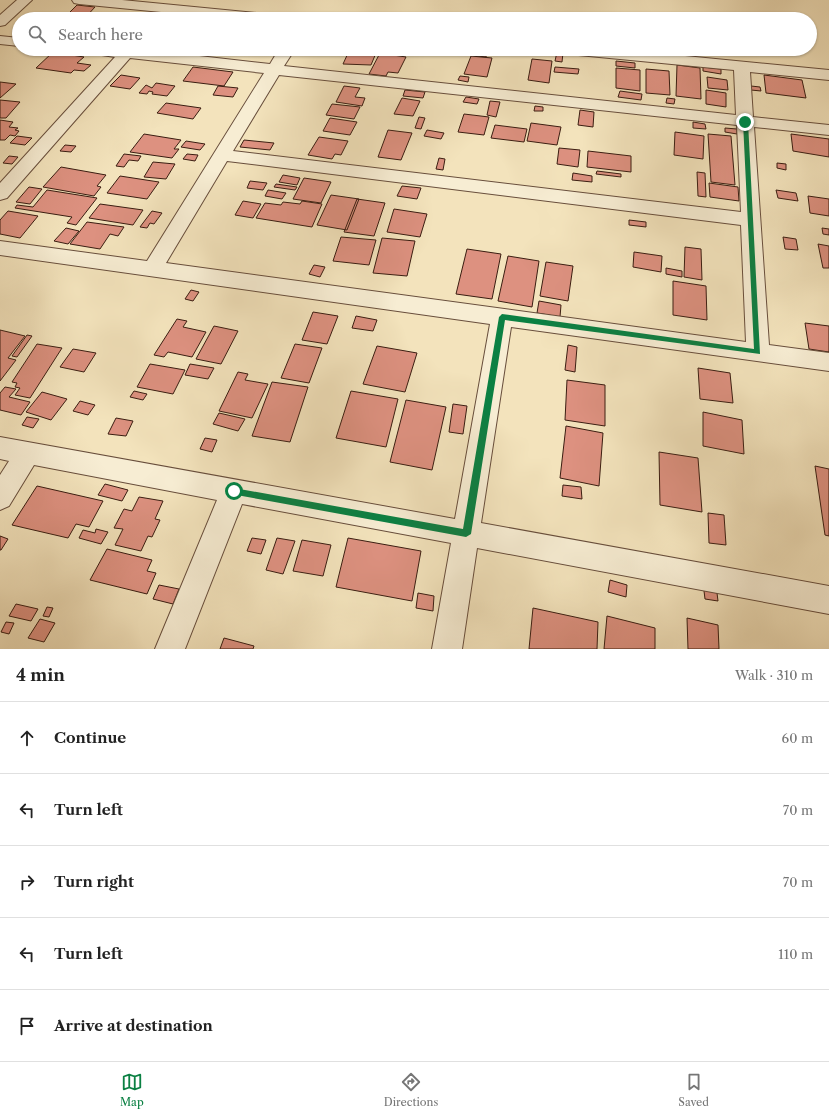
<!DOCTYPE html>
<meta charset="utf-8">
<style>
:root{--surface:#fff;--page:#f6f6f6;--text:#222;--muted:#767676;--line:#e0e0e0;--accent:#0b8043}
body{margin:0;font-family:"Libre Caslon Text",serif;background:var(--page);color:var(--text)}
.stop{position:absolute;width:12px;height:12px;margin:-9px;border:3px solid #0b8043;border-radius:50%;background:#fff}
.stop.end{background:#0b8043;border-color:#fff;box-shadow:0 1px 4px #0008}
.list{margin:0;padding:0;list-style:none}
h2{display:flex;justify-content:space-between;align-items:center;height:52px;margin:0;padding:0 16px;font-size:17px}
h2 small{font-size:13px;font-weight:400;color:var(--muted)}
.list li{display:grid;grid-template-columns:26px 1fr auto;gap:12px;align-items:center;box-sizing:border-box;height:72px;padding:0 16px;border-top:1px solid var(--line)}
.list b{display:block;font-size:15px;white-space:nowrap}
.list em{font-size:13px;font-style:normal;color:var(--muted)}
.icon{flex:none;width:22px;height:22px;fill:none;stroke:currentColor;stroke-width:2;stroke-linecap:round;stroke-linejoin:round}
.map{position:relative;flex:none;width:829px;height:649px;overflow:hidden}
.search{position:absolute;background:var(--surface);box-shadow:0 1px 3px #0004;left:12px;right:12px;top:12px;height:44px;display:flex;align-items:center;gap:10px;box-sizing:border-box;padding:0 14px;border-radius:22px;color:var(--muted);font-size:15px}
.sheet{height:412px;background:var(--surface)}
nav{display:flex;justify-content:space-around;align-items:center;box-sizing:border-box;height:56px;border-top:1px solid var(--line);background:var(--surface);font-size:11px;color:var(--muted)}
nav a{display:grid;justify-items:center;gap:2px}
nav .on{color:var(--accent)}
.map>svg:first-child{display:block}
.building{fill:#dd9180;stroke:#3a1d11}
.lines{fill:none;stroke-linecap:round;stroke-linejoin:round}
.minor-casing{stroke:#684e3c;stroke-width:2}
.minor{fill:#f7edd3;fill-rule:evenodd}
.route{fill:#0b8043}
</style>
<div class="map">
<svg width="829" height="649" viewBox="0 0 829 649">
<rect width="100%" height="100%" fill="#f3e3bc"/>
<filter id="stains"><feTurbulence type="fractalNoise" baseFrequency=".005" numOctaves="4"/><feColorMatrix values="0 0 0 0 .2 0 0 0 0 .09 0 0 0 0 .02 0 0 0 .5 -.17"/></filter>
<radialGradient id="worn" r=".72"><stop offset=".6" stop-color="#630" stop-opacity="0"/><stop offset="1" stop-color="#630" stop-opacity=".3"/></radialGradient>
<path class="building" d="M77,5L95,7L84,19H63Z
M471,50L487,52L486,57L470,55Z
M349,51L376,53L371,65L343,64Z
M53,52L84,57L77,63L91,65L84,71L74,70L71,73L36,68Z
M557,52L563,53L562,62L555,61Z
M380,53L406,57L398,73L388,72L386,76L369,74Z
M471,56L492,58L487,77L464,74Z
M532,59L552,61L549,83L528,80Z
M616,61L635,63V68L616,66Z
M677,65L700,68L701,99L676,96Z
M193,67L233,72L224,86L183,81Z
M555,67L579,69L578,74L554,72Z
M703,67L721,69V74L703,71Z
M616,68L640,70V91L616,88Z
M646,69L669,71L670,95L646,93Z
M121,75L140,78L130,89L110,86Z
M764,75L802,80L806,98L766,93Z
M460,76L469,77L468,82L458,80Z
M707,77L727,80L728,90L708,88Z
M0,82L16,84L0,98Z
M156,83L175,86L167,96L152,94L153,92L149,91L147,94L139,93L146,85L152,88Z
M218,86L238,88L233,97L213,95Z
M344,86L360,88L355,97L365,98L362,106L336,102Z
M751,86L760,87L761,91L751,90Z
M405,90L425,92L423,98L403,96Z
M706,90L726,93V107L706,104Z
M620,91L642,94L641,100L618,97Z
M466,97L479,99L477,104L463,102Z
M402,98L420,101L413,116L394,114Z
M667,98L675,99L674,104L666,103Z
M0,100L20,102L6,118H0Z
M490,101L500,102L496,117L487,115Z
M166,103L201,108L193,119L157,113Z
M332,104L360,107L354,119L326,115Z
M535,106L543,107V111H534Z
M580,110L594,112L593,127L578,125Z
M464,114L489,117L484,135L458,132Z
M419,117L425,118L421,129L415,128Z
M330,118L357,122L350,135L323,131Z
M0,120L13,122L9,127L18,128L15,130L19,131L15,136L10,135L5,140H0Z
M693,122L705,124L706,129L693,128Z
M531,123L561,127L557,145L527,141Z
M495,125L527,129L524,142L491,138Z
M725,128L737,129V134L725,132Z
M388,130L412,133L401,160L378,157Z
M427,130L444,133L441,139L424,136Z
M675,132L704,136L703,159L674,155Z
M144,134L181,140L174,149H179L172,158L130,152Z
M708,134L731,136L735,185L711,182Z
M791,134L829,139V157L793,151Z
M17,136L32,138L25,145L10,143Z
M319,137L348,141L341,155L335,154L332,159L308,155Z
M244,140L274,143L270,150L240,147Z
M186,141L205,144L200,150L181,147Z
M65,145L76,146L71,152L60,151Z
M559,148L580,150L578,167L557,164Z
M588,151L631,156V172L587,167Z
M124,154L141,156L138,161L129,160L124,167L116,166Z
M187,154L198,155L195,161L183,159Z
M9,156L18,157L12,164L3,163Z
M439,158L445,159L443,170L436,169Z
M153,162L175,164L166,179L144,177Z
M777,163L786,164V170L777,168Z
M61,167L106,175L97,186L101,187L94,196L43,187Z
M597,171L621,174V177L596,174Z
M697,172L705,173L706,197L698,196Z
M573,173L592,176V182L572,180Z
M283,175L300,178L297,185L279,182Z
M120,176L159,182L147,199L107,193Z
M304,178L331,182L321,203L293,199Z
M250,181L267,183L263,190L247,188Z
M709,183L738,187L739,201L710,197Z
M276,184L297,187L295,190L274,187Z
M402,186L421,188L417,199L397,196Z
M29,187L42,189L30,204L16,202Z
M47,190L97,198L76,225L67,223L72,217L15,208L17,205L33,207Z
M268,190L286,193L282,199L265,196Z
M776,190L796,193L798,201L778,198Z
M331,195L359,199L347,230L317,225Z
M808,196L829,199V216L810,213Z
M357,199L385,203L374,236L344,232Z
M243,201L261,204L253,218L235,215Z
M302,201L322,204L312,227L256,218L265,203L281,205L283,202L300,204Z
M100,204L143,210L133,225L89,218Z
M394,209L427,214L420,237L387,232Z
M8,211L38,216L20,238L0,234V220Z
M152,211L162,213L154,224L150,223L147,228L140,227Z
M629,220L646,222V227L629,225Z
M87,222L124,227L118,236L110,234L100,249L70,244Z
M66,228L79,231L68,244L54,241Z
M822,228L829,229V235L823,234Z
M341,237L376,240L369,265L333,261Z
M783,237L796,239L798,250L785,249Z
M382,238L415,241L407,276L373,273Z
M818,244L829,246V268H823Z
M685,247L701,249L702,280L684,277Z
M467,249L501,254L492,299L456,294Z
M634,252L662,256L661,272L633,267Z
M508,256L539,261L532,307L498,301Z
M546,262L573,266L568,301L540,296Z
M314,265L325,267L320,277L309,274Z
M666,268L682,271V277L666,274Z
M673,281L706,286L707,320L673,315Z
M191,290L199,292L193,301L185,299Z
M539,301L561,305L560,317L537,313Z
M313,312L338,316L327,344L302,340Z
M356,316L377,320L373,331L352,328Z
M177,319L187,321L183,327L206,332L192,357L168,352L164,357L154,355Z
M805,323L829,326V352L809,349Z
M214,326L238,331L221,364L196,359Z
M0,330L25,336L8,358L16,360L0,381Z
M27,335L32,336L17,357L12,356Z
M37,344L62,348L30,398L15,395L20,388L15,387L17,383L12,382Z
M295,344L322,348L309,383L281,378Z
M568,345L577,347L575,372L565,370Z
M377,346L417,353L405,392L363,384Z
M73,349L96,353L84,372L60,367Z
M150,364L185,370L173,394L137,387Z
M190,364L214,368L208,379L185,375Z
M698,368L730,373L733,403L700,399Z
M238,372L248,374L245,380L268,384L252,418L219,411Z
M567,380L605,385V426L565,420Z
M272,382L308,387L290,442L252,436Z
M5,387L16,389L9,397L30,402L21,415L0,410V393Z
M134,391L147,394L143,400L130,397Z
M351,391L398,399L386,447L336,438Z
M42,392L67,399L51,420L26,412Z
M406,400L446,407L432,470L390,462Z
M80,401L95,405L88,415L73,411Z
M453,404L467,406L463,434L449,432Z
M703,412L742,420L744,454L703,446Z
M219,413L245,419L238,431L213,424Z
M27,417L39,419L33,428L22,425Z
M116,418L133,421L126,436L108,434Z
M566,426L603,433L599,486L560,478Z
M205,438L217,440L212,452L200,449Z
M659,452L698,458L702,512L660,505Z
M815,466L829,469V536L825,535Z
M105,484L128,490L122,501L98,495Z
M563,485L581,487L582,499L562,496Z
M37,486L103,501L89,527L76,524L68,538L12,525Z
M139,497L163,501L155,519L160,520L152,537L148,536L141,551L115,545L123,529L114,528L124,509L132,511Z
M708,513L724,515L726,545L709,543Z
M96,529L108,532L101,544L79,538L83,530L95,533Z
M0,536L8,539L1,550H0Z
M252,538L266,540L261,554L247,551Z
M277,538L295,541L283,574L266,570Z
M348,538L421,551L412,601L336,587Z
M302,540L331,545L323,576L293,571Z
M107,549L152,560L147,571L156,573L147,594L90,580Z
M610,580L627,585L626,597L608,592Z
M703,583L716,585L718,601L705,599Z
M159,585L179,589L173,604L153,599Z
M418,593L434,596L433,611L416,608Z
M16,604L38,609L31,621L9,616Z
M47,607L53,608L49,617L43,616Z
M533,608L598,622L597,649H529Z
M607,616L655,628V649H604Z
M687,618L718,625L719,649H688Z
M40,619L55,623L44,642L28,638Z
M6,622L14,623L9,634L1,632Z
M224,638L254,646L253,649H220Z"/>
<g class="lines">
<g class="minor-casing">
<path id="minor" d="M17,0H32L5,25L0,26V15Z
M72,0H122L277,15L282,16L284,19H233L79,4L74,3Z
M0,36L19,38V46L0,44Z
M79,49H138L270,64L279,49H295L284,66L736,115L734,70L568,54L563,52L560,49H614L829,70V80L750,72L753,117L829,125V135L754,127L769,345L829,353V371L511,327L481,523L829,586V614L477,548L462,649H432L451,543L242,504L185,649H155L217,500L34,465L9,506L0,510V475L9,461L0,459V437L455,519L490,324L0,255V241L147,261L264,73L130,58L7,198L0,200V183L115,57L82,52ZM279,75L737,125L741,212L233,151ZM227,161L741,225L746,342L166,263Z"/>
</g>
<use href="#minor" class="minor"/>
</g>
<path class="route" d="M745,120L748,122L760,354L505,320L471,534L466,537L231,494L230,491L234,488L463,529L499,317L502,314L754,349L743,122Z"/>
<rect width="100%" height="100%" filter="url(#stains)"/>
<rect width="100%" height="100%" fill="url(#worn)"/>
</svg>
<div class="stop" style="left:234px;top:491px"></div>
<div class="stop end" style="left:745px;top:122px"></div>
<div class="search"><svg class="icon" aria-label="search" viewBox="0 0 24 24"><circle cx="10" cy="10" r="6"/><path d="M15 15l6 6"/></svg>Search here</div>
</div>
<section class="sheet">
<h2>4 min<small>Walk · 310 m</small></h2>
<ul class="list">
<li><svg class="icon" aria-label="ahead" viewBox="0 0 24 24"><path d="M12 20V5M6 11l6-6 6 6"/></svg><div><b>Continue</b></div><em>60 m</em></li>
<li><svg class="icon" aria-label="left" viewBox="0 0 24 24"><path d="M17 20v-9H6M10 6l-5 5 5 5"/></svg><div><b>Turn left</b></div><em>70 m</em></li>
<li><svg class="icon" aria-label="right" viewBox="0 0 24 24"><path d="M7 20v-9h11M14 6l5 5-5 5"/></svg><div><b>Turn right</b></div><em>70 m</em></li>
<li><svg class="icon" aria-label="left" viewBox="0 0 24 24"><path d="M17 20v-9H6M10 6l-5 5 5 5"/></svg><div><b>Turn left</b></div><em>110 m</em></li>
<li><svg class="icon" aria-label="arrive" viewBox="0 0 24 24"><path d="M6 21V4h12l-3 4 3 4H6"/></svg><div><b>Arrive at destination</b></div></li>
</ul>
</section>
<nav>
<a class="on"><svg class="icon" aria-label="map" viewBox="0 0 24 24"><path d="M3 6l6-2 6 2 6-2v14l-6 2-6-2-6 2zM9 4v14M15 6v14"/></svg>Map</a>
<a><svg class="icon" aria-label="directions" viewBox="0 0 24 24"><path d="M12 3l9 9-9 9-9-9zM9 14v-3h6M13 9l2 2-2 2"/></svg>Directions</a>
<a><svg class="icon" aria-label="saved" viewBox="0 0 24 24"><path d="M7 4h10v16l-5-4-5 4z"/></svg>Saved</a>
</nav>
